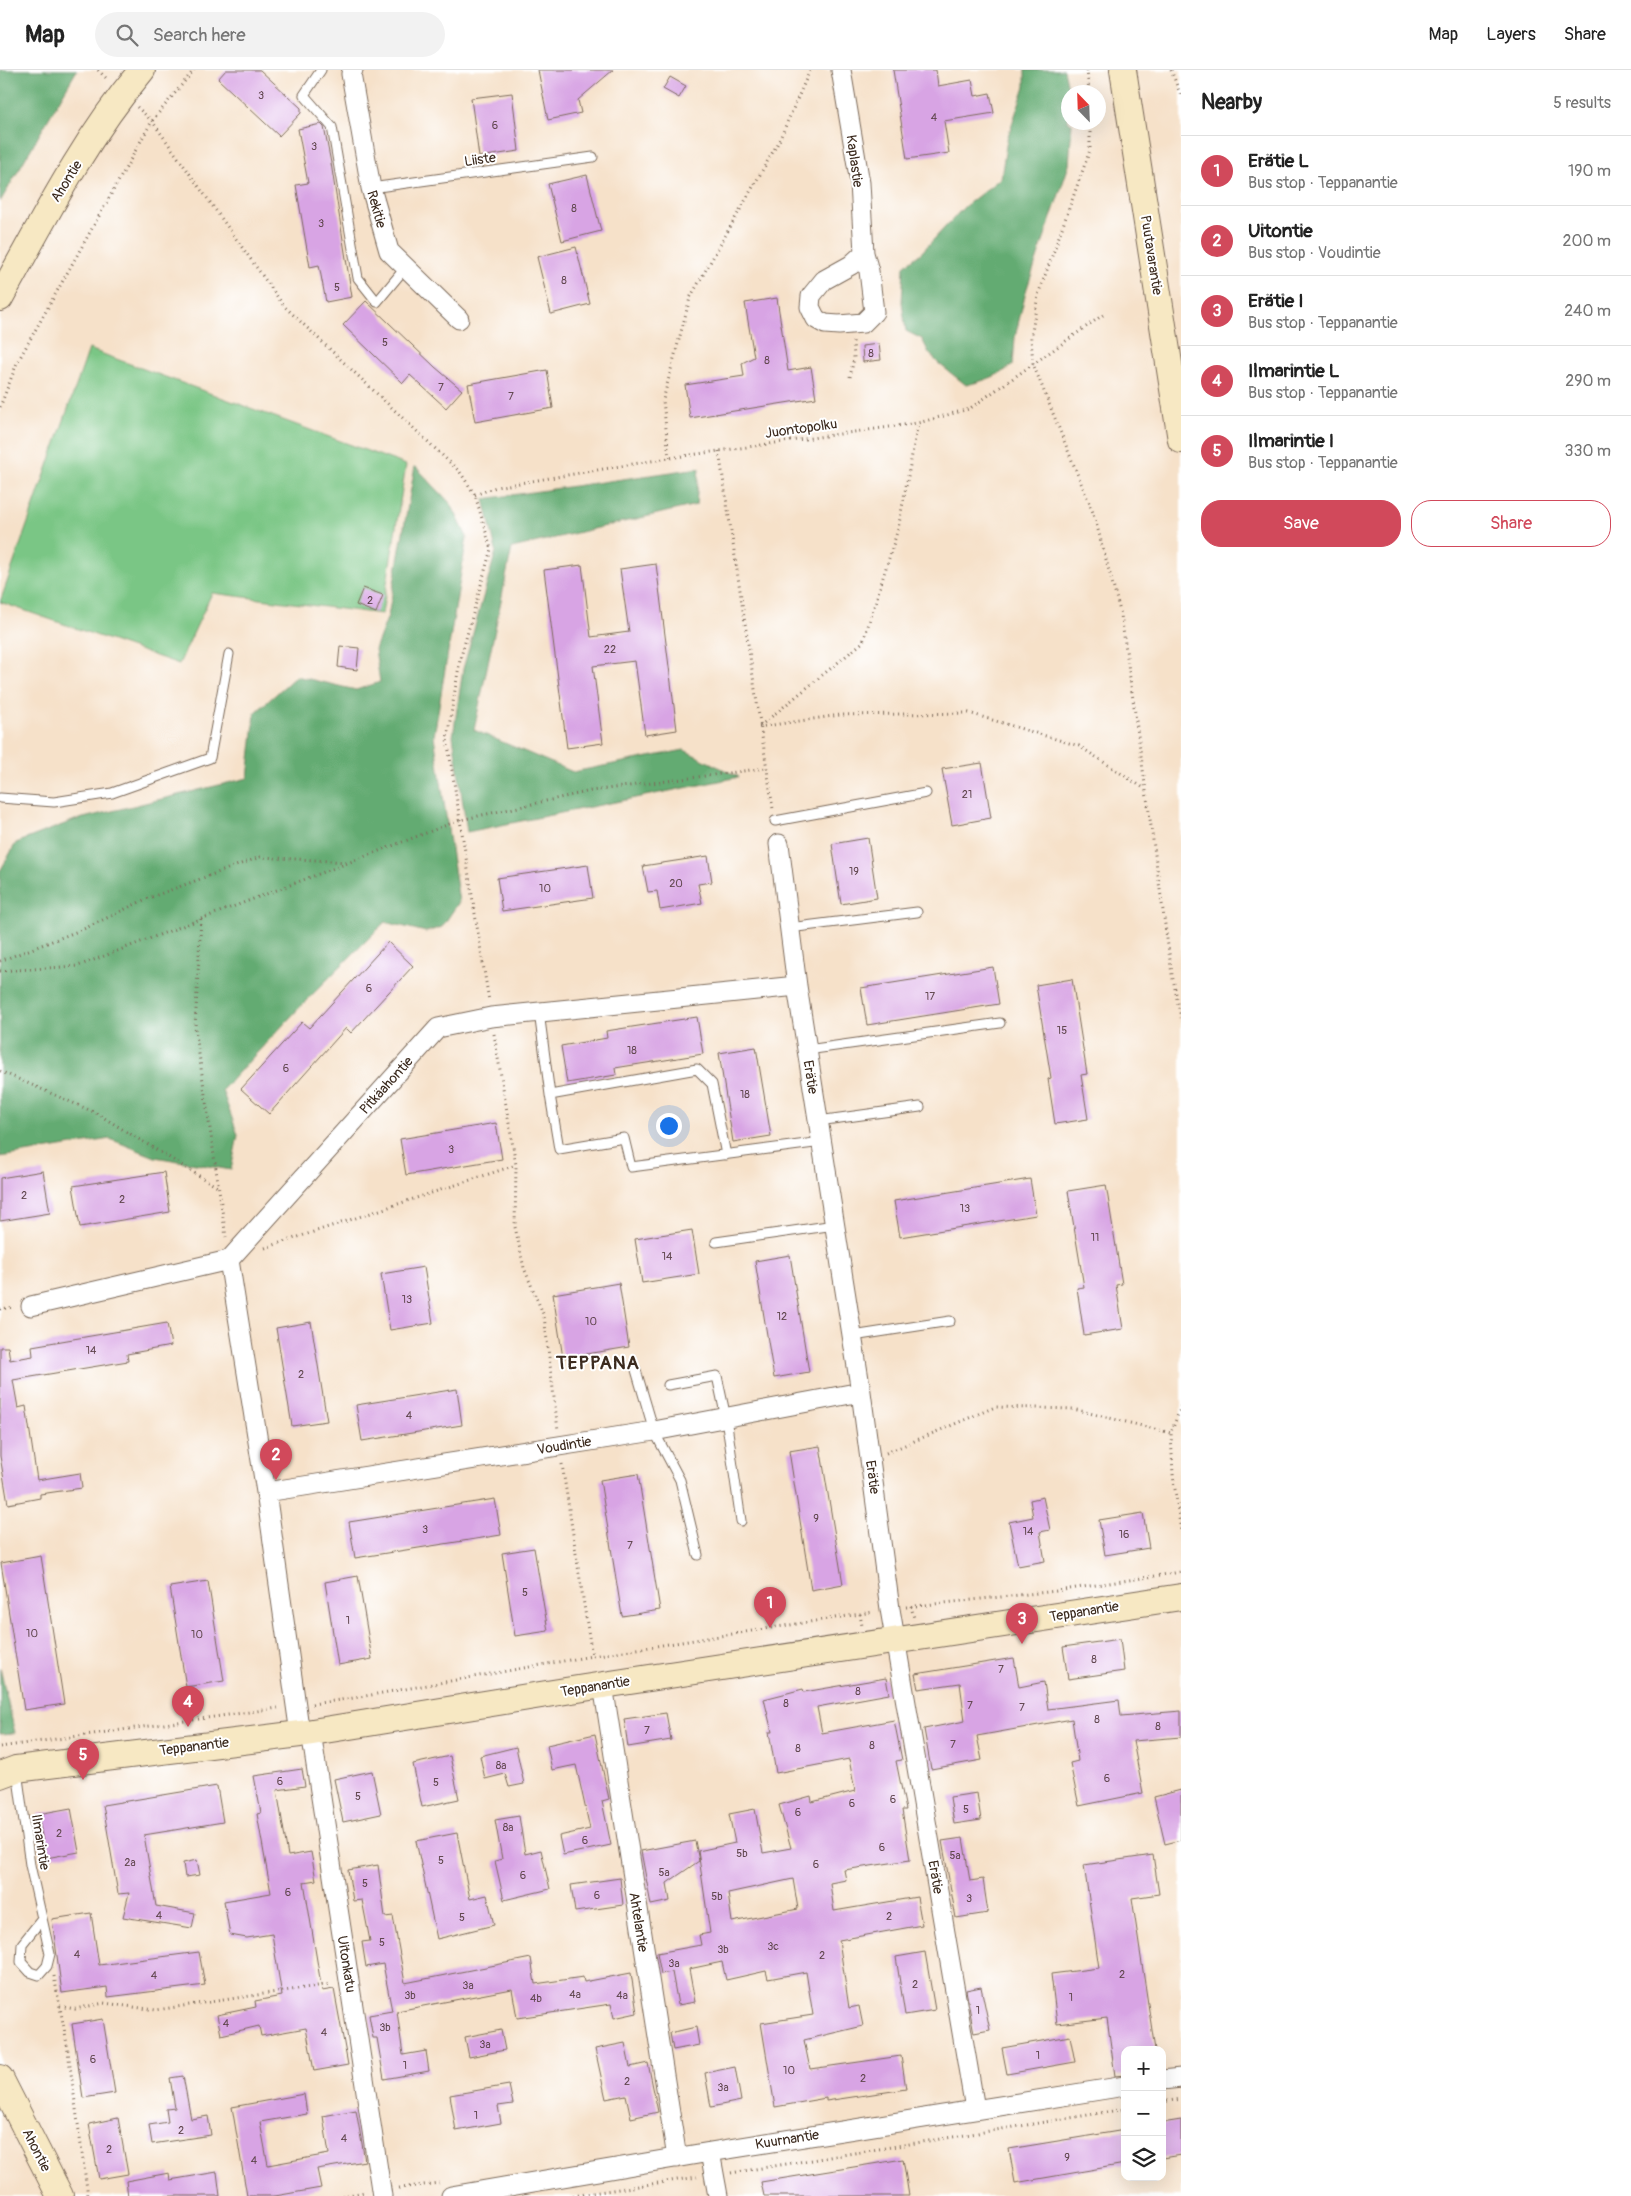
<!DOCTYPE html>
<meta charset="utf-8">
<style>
:root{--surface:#fff;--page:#f2f2f2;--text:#222;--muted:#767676;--line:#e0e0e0;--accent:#d1495b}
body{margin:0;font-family:Pangolin,sans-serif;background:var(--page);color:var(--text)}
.controls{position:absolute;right:15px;bottom:15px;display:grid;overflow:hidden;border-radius:10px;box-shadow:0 5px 20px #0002}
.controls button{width:45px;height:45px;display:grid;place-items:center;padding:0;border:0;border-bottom:1px solid var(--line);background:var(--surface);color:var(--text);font:25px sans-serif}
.compass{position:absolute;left:1061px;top:15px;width:45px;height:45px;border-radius:50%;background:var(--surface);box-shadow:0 5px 20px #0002;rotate:337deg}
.you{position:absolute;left:668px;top:1055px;width:18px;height:18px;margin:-12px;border:4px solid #fff;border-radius:50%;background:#1a73e8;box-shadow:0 0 0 8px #1a73e833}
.badge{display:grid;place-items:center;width:32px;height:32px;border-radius:50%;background:var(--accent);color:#fff;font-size:16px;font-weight:700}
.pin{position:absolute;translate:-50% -41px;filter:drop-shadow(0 1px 2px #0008)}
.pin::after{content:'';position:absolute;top:26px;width:18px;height:15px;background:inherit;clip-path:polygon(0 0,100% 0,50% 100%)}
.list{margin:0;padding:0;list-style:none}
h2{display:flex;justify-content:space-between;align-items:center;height:65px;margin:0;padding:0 20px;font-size:21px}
h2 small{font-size:16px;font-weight:400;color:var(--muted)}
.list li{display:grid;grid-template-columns:32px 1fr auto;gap:15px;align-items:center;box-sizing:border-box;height:70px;padding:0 20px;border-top:1px solid var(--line)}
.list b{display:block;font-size:19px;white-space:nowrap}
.list p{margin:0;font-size:16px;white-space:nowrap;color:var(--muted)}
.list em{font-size:16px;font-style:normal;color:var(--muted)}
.actions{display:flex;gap:10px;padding:15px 20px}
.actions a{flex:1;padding:11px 0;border:1px solid var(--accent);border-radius:20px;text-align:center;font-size:18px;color:var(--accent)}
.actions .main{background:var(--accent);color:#fff}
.icon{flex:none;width:28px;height:28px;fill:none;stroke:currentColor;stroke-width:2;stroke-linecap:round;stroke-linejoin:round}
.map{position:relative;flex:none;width:1181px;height:2126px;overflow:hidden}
header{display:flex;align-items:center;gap:30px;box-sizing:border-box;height:70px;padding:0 25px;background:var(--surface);border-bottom:1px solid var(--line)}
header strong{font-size:24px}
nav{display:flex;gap:28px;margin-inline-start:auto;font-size:18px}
.search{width:350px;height:45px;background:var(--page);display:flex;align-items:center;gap:12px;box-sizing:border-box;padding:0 18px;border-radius:28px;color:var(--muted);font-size:19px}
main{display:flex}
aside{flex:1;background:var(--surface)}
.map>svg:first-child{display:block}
.green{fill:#7ac685;stroke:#5a7852}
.forest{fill:#63ab72;stroke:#4f6a48}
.building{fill:#d8a4e4;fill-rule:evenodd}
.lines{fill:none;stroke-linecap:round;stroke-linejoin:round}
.lane-casing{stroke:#7c6a5a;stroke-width:11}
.street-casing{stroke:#7c6a5a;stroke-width:21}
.secondary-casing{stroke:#7c6a5a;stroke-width:28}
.path{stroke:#7c6a5a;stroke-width:3;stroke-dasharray:1 4;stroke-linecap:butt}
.lane{stroke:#fff;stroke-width:9}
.street{stroke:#fff;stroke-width:19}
.secondary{stroke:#f7e8c3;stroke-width:26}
.labels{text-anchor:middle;stroke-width:4;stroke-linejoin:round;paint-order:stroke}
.number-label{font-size:11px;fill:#624850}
.street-label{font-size:14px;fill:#3b2a1e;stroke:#fff}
.district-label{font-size:19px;font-weight:bold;letter-spacing:1px;fill:#3b2a1e;stroke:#fff}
</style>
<header>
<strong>Map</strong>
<div class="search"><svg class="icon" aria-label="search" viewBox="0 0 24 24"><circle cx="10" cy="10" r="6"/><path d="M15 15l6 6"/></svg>Search here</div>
<nav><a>Map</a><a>Layers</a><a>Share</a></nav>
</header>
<main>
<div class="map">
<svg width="1181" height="2126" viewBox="0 0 1181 2126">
<rect width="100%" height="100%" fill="#fff"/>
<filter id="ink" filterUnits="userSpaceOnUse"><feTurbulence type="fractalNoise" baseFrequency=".02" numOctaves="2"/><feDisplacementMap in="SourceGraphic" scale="10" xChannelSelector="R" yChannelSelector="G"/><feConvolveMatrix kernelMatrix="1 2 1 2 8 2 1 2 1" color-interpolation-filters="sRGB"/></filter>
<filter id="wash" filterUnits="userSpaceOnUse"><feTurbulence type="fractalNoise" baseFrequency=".0096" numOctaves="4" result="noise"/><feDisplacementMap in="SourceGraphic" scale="20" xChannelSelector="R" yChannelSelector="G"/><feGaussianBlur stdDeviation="1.12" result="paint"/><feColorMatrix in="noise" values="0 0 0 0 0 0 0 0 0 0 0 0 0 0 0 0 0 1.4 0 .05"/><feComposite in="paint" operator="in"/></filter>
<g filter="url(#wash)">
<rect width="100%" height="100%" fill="#f6e1c9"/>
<path class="green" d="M89,279L406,395L382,544L212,523L179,594L0,532Z"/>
<path class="forest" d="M0,0H77L0,132Z
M1025,0H1064L1069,22L1068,52L1072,53L1069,95L1026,221L1015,267L1013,295C998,306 984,311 966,315L938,293L929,283L922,269L906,261L902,232L904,196L921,183L964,137L1001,108L1007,69L1025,16Z
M415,396L451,434L467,467L434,666L459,832L442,857L426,862L385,852L302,935L222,1020L238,1065L231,1100L155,1087L110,1069L0,1087V801L16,773L75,750L248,708L255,643L296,606L356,620L380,612L375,579L388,546Z
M699,398L696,435L512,478L474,660L573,702L684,680L739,707L467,762L453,666L463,599L496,481L484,429Z
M0,1598L15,1663L0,1664Z"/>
<g id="blocks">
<path class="building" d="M226,0H260L301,38V43L279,66L218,9Z
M538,0H613L578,30L581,43L548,50Z
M893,0H936L938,16L972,10L975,26L990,23L994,43L944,51L949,83L907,89Z
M670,7L686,16L679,28L663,19Z
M512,23L519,81L479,87L471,28Z
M321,54L324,57L331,93L352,227L326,232L319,195L310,197L296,115L308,113L298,59Z
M587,105L601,161L562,171L548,114Z
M576,177L590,234L551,244L537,187Z
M777,228L788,301L811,297L816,328L690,348L685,315L744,306L742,293L754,287L745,233Z
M366,231L435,297L462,320L446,338L410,305L403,313L343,255Z
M879,274L881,290L863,292L862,276Z
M547,300L553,338L475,352L468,314Z
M656,494L677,660L645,665L635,591L593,596L603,673L567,678L544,500L582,495L591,567L629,562L620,499Z
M363,518L383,525L376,543L356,535Z
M340,576L359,578L357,600L338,597Z
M982,693L991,748L952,755L942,699Z
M868,768L877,828L841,834L832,774Z
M708,786L712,812L698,814L702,833L660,840L657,821L648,822L643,796Z
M588,795L593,828L502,841L497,808Z
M388,872L413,896L351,963L346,958L269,1044L241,1019L302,952L309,958Z
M993,897L999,934L867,955L861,918Z
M1072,909L1087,1004L1081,1005L1088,1049L1055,1054L1048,1009L1051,1008L1036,915Z
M697,947L703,984L615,998L616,1005L567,1013L561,976L607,968L606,961Z
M756,977L771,1066L733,1072L719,983Z
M496,1053L502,1089L406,1105L400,1069Z
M43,1101L50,1143L0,1151V1108Z
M164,1102L170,1142L80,1157L73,1116Z
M1030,1109L1036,1145L900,1167L894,1131Z
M1106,1115L1122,1214L1116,1215L1123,1259L1084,1265L1077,1218L1084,1217L1068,1121Z
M692,1160L699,1204L642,1213L635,1169Z
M790,1185L809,1302L774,1308L755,1191Z
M424,1197L433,1253L390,1260L381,1204Z
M619,1213L629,1277L563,1288L553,1224Z
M311,1252L327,1351L292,1356L276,1258Z
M167,1253L171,1276L127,1284L128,1291L13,1310L18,1338L26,1336L37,1410L80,1403L82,1418L40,1424V1428L8,1434L0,1386V1277H8L10,1290L33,1286L32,1276Z
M457,1319L462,1355L362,1371L356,1335Z
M820,1376L843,1514L811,1520L789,1381Z
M638,1404L660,1540L622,1546L600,1410Z
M1043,1427L1050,1460L1040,1462L1045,1491L1018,1496L1009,1452L1033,1447L1030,1430Z
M495,1429L501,1465L355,1488L349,1452Z
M1143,1443L1149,1478L1105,1485L1099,1450Z
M534,1478L548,1561L515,1566L502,1483Z
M41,1486L64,1634L24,1640L1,1493Z
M358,1506L372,1589L338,1595L325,1512Z
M208,1511L224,1611L186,1617L170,1517Z
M1120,1569L1124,1601L1068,1609L1063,1577Z
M1014,1588L1019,1617L1044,1612L1048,1639L1119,1630L1121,1646L1181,1641V1667L1133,1671L1143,1723L1079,1736L1070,1693L1078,1691L1072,1649L977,1666L982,1690L931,1699L924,1659L965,1651L960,1613L918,1619L915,1604Z
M886,1608L889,1624L817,1637L822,1663L894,1650L902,1690L896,1691L906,1740H902L910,1790L844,1800L846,1810L830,1813L834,1841L917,1827L922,1855L839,1870L849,1938L859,1936L863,1956L804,1970L810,1999L901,1986L906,2019L826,2031V2028L775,2037L761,1953L813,1945L806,1902L768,1909L766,1901L726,1910L722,1892L689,1899L695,1932L678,1935L672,1902L661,1904L657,1883L701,1875L699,1865L710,1863L698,1781L735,1773L729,1744L755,1739L763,1783L791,1778L779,1735L811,1726L812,1732L855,1721L849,1689L776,1703L769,1662H772L764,1629L803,1619L804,1622ZM793,1809L798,1839L732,1852L728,1823Z
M666,1643L671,1670L628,1677L624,1649Z
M595,1664L609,1729L602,1731L611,1775L563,1785L559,1766L590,1759L576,1695L552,1700L547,1675Z
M516,1677L524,1714L509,1717L505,1704L485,1709L480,1686Z
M450,1686L459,1729L422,1737L413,1694Z
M302,1699L305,1716L277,1720L288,1786L311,1782L316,1810L304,1812L322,1921L334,1919L348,1995L314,2001L306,1958L261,1966L259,1956L221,1965L217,1945L256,1937L255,1931L282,1926L272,1864L247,1868L230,1865L224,1831L271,1823L257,1744L261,1743L254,1706Z
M372,1701L381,1744L343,1752L334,1709Z
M217,1716L223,1752L144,1765L156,1836L195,1843L192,1858L123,1847L129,1823L118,1824L103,1735Z
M1181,1720V1770L1165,1774L1154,1727Z
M977,1723L981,1750L954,1754L950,1727Z
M71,1738L79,1782L46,1788L38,1744Z
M519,1746L525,1784L541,1780L550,1819L504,1830L495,1791L502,1789L495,1750Z
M457,1763L470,1829L487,1825L494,1855L437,1869L416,1771Z
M963,1768L970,1811L983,1809L988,1843L956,1848L942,1771Z
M695,1771L699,1791L667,1813L670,1831L651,1835L641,1781Z
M1153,1785L1159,1824L1132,1828L1155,1980H1125V2005L1115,2006L1107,1948L1057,1954L1051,1904L1099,1898L1084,1795Z
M197,1790L200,1805L185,1807L183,1793Z
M378,1795L385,1847L393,1846L405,1913L531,1888L535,1914L583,1907L584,1912L631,1903L637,1943L614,1948L611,1934L517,1948L512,1919L397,1941L403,1985L426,1981L429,2001L384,2009L377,1968H373L369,1945L392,1941L383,1894L366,1897L362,1872L370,1871L362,1830L353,1831L348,1800Z
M620,1808L623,1835L575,1842L571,1815Z
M91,1843L99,1895L199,1882L205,1915L108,1927L107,1917L62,1923L52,1849Z
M925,1882L935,1940L905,1945L896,1887Z
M981,1917L990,1960L974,1963L966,1920Z
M103,1949L115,2023L83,2028L72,1954Z
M696,1957L699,1975L673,1980L670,1963Z
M501,1960L505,1980L469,1987L465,1967Z
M1070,1966L1075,1992L1007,2004L1002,1978Z
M625,1973L630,1997L648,1993L658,2042L631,2048L626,2025L606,2029L595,1979Z
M735,1997L741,2031L711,2037L705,2003Z
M183,2006L191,2049L208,2046L211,2065L152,2074L149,2055L168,2052L166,2039L175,2038L170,2008Z
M509,2015L513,2034L498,2036L501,2053L456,2061L450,2025Z
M304,2024L307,2044L260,2052L268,2095L329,2084L323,2046L356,2040L365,2091L317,2099L321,2118L275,2126H247L232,2037Z
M118,2048L128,2104L99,2109L89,2054Z
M1181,2050V2085L1162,2088V2053Z
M1125,2060V2094L1015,2113L1009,2079Z
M903,2089L909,2126H764L761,2112Z
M217,2102L220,2126H128L126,2111L169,2103L170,2110Z"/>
</g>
</g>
<g filter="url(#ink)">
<use href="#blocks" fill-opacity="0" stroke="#7c6a5a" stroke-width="1"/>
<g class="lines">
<g class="lane-casing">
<path id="lane" d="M321,0L304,25L332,57L358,208L377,232L406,197
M371,118L593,87
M0,728L54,732L112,723L210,688L229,584
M775,751L926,723
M789,858L917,842
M539,942L550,1025
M807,980L1000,953
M818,1051L920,1037
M726,1085L712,1014L697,999L550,1025L559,1079L624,1068L631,1097L822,1072
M716,1172L835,1155
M853,1266L950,1251
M636,1300L654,1361L680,1410L698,1485
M668,1315L717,1306L726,1348L741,1451
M17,1701L30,1795L50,1884L47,1896L39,1905L30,1902L21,1892L22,1874L42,1849"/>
</g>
<g class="street-casing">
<path id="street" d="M353,0L351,4L371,118L389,181L459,249
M841,0L860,113L864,183L869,201L874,242L863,253L839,255L825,254L816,249L810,237L811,226L824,210L851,195L864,183
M779,774L797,916L861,1322L890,1539L975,2039
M229,1190L266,1422L300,1664
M31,1236L229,1190L438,958L491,947L797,916
M266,1422L654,1361L861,1322
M603,1615L677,2088
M311,1662L382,2126
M1162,2010L1181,2008
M710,2082L718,2126
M451,2126L710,2082L1125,2016"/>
</g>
<g class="secondary-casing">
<path id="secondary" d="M1123,0L1181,370
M0,228C43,150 84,69 142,0
M0,1705L16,1699L300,1664L584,1618L1181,1527
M0,2008L60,2126"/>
</g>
<path class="path" d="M98,0L107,9
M1087,0L1089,22
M1171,0L1181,26
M137,37L152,51L284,236L460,402L475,425L491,479L460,590L447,669L489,931
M1090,52V80L1038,225L1031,268L1033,294L1094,445L1121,545L1172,904L1181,948
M850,307L854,288L853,270
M0,337L17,293L152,51L194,0
M719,381L773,739
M669,388L663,330L690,228L779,71L810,0
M475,425L496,417L669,388L918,353L969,339L1103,245
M760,656L863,572L898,459L918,353
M759,657L840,645L969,643L1079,676L1145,719
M201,849L195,957L226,1167
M0,891L86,858L146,829L260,787L349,792
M0,901L78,896L460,750L591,721L766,698
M494,964L516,1095L515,1157L524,1198L544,1246L558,1360
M0,1001L96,1043L219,1118
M265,1178L516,1095
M0,1239L14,1237
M1181,1336L1171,1363L1173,1405L1181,1462
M886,1383L995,1337L1073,1339L1171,1363
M562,1394L592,1586
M911,1536L914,1548
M906,1537L1057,1521L1181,1502
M860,1544L862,1556
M312,1634L354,1628L592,1586L873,1542
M0,1677L278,1638
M54,1906L67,1974L88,2126
M60,1936L75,1939L104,1933L156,1940L331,1914
M1162,2032L1181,2029
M731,2103L1125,2039
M399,2118L439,2113
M342,2126L365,2122
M573,2126L697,2107"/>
<use href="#lane" class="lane"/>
<use href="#street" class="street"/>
<use href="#secondary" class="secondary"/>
</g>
</g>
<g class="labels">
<g class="number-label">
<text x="261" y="29">3</text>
<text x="934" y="51">4</text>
<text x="495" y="59">6</text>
<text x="314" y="80">3</text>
<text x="574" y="142">8</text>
<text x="321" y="157">3</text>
<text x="564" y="214">8</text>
<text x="337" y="221">5</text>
<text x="385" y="276">5</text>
<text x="871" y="287">8</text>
<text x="767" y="294">8</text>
<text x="441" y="321">7</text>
<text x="511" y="330">7</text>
<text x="370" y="534">2</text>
<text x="610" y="583">22</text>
<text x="967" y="728">21</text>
<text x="854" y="805">19</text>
<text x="676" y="817">20</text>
<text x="545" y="822">10</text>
<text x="369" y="922">6</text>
<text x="930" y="930">17</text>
<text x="1062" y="964">15</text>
<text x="632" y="984">18</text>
<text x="286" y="1002">6</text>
<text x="745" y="1028">18</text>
<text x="451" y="1083">3</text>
<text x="24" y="1129">2</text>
<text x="122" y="1133">2</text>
<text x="965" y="1142">13</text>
<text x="1095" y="1171">11</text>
<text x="667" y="1190">14</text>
<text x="407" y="1233">13</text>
<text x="782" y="1250">12</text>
<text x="591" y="1255">10</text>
<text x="91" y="1284">14</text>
<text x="301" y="1308">2</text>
<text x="409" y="1349">4</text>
<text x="816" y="1452">9</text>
<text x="425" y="1463">3</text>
<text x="1028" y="1465">14</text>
<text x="1124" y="1468">16</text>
<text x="630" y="1479">7</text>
<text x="525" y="1526">5</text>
<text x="348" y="1554">1</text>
<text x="32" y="1567">10</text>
<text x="197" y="1568">10</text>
<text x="1094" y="1593">8</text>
<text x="1001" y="1603">7</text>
<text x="858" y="1625">8</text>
<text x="786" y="1637">8</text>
<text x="970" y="1639">7</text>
<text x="1022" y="1641">7</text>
<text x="1097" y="1653">8</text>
<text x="1158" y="1660">8</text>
<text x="647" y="1664">7</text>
<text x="953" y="1678">7</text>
<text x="872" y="1679">8</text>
<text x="798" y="1682">8</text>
<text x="501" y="1699">8a</text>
<text x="1107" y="1712">6</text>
<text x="280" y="1715">6</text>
<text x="436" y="1716">5</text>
<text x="358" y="1730">5</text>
<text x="893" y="1733">6</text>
<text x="852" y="1737">6</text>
<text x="966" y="1743">5</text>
<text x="798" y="1746">6</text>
<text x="508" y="1761">8a</text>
<text x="59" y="1767">2</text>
<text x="585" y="1774">6</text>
<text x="882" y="1781">6</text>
<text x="742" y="1787">5b</text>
<text x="955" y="1789">5a</text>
<text x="441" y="1794">5</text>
<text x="130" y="1796">2a</text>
<text x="816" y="1798">6</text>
<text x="664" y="1806">5a</text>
<text x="523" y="1809">6</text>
<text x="365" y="1817">5</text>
<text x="288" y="1826">6</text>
<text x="597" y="1829">6</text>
<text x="717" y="1830">5b</text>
<text x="969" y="1832">3</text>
<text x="159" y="1849">4</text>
<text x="889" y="1850">2</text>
<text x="462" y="1851">5</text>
<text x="382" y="1876">5</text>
<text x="773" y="1880">3c</text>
<text x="723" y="1883">3b</text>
<text x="77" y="1888">4</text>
<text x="822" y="1889">2</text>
<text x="674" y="1897">3a</text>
<text x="1122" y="1908">2</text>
<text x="154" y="1909">4</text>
<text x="915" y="1918">2</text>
<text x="468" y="1919">3a</text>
<text x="575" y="1928">4a</text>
<text x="410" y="1929">3b</text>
<text x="622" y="1929">4a</text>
<text x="1071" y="1931">1</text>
<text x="536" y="1932">4b</text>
<text x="978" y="1944">1</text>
<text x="226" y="1957">4</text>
<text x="385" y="1961">3b</text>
<text x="324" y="1966">4</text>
<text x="485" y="1978">3a</text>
<text x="1038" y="1989">1</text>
<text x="93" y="1993">6</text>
<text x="405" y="1999">1</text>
<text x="789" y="2004">10</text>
<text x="863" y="2012">2</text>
<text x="627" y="2015">2</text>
<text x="723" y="2021">3a</text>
<text x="476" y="2049">1</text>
<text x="181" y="2064">2</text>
<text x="344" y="2072">4</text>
<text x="109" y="2083">2</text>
<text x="1067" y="2091">9</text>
<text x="254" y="2094">4</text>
</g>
<g class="street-label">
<text transform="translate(480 89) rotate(-8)" y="5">Liiste</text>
<text transform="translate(855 91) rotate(82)" y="5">Kaplastie</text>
<text transform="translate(66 111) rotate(-58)" y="5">Ahontie</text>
<text transform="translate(377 139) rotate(74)" y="5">Rekitie</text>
<text transform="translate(1152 185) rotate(81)" y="5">Puutavarantie</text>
<text transform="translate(801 358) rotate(-8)" y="5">Juontopolku</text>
<text transform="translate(811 1007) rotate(81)" y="5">Erätie</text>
<text transform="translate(386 1015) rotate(-48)" y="5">Pitkäahontie</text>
<text transform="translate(564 1375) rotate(-9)" y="5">Voudintie</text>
<text transform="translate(873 1407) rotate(82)" y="5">Erätie</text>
<text transform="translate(1084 1541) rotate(-9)" y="5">Teppanantie</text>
<text transform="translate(595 1616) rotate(-9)" y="5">Teppanantie</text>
<text transform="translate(194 1676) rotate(-7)" y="5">Teppanantie</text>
<text transform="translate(41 1772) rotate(81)" y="5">Ilmarintie</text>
<text transform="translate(936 1807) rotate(80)" y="5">Erätie</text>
<text transform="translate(639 1852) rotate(81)" y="5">Ahtelantie</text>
<text transform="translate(347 1894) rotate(81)" y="5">Uitonkatu</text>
<text transform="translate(787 2069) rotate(-9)" y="5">Kuurnantie</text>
<text transform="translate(37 2080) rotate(63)" y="5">Ahontie</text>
</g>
<g class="district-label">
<text x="598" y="1299">TEPPANA</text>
</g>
</g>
</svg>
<div class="controls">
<button>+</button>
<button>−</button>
<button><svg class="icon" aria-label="layers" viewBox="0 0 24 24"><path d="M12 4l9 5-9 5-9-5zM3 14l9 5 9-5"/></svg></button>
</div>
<svg class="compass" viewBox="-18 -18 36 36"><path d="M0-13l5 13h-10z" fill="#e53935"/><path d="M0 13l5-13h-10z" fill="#767676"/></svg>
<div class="you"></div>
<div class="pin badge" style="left:770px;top:1558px">1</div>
<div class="pin badge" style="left:276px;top:1410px">2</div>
<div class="pin badge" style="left:1022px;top:1574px">3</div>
<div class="pin badge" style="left:188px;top:1657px">4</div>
<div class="pin badge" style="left:83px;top:1710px">5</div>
</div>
<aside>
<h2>Nearby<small>5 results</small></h2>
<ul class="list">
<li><span class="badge">1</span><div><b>Erätie L</b><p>Bus stop · Teppanantie</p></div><em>190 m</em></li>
<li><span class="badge">2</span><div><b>Uitontie</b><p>Bus stop · Voudintie</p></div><em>200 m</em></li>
<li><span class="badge">3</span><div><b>Erätie I</b><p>Bus stop · Teppanantie</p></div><em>240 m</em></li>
<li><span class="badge">4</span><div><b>Ilmarintie L</b><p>Bus stop · Teppanantie</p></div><em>290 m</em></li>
<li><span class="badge">5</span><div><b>Ilmarintie I</b><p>Bus stop · Teppanantie</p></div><em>330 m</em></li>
</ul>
<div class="actions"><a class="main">Save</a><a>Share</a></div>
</aside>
</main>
